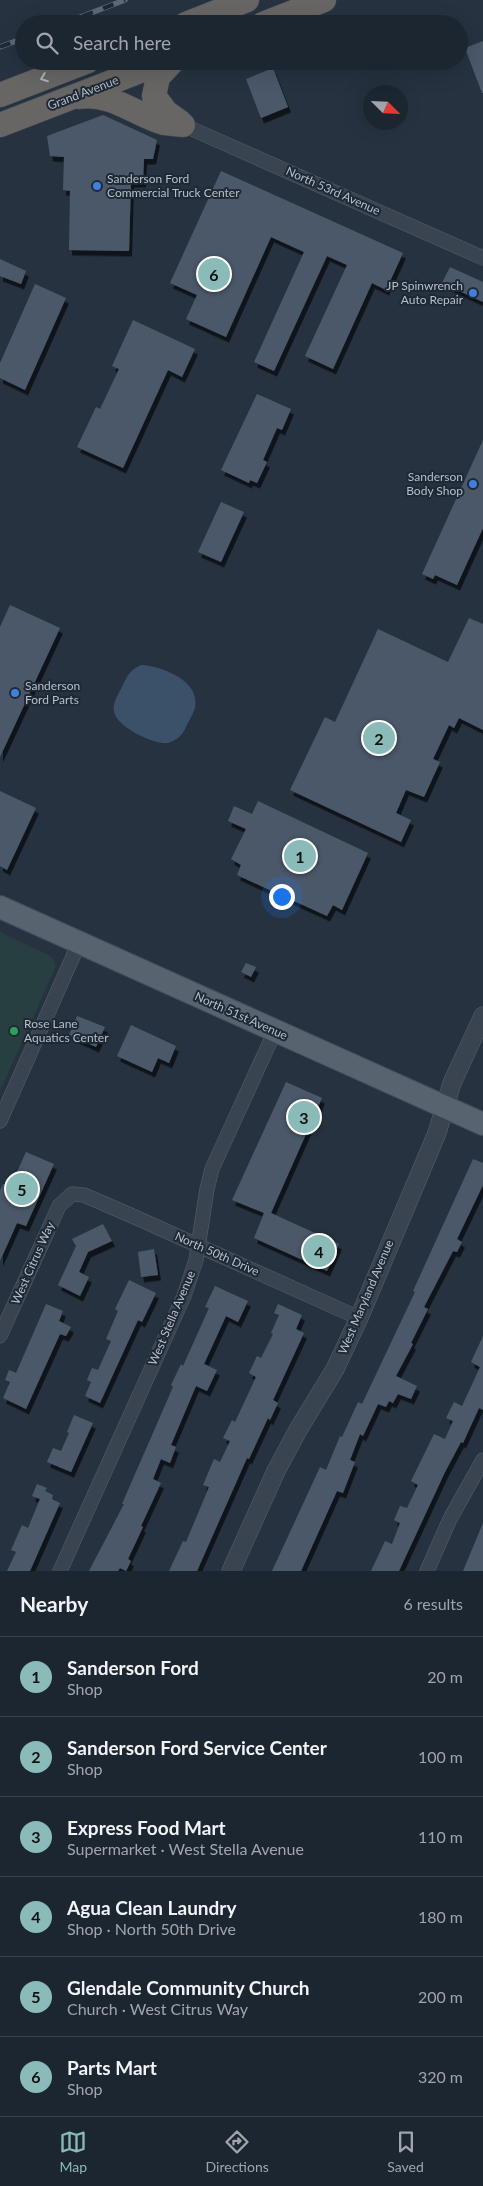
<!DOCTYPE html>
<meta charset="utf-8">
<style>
:root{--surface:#1c2630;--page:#252e38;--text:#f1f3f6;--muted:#a0a5ab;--line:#3a434c;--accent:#8bbbb9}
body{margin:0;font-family:Lato,sans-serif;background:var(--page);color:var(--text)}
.compass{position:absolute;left:363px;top:85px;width:45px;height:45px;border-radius:50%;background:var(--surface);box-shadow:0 5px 20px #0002;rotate:114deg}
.you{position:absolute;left:281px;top:896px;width:18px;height:18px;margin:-12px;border:4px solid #fff;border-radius:50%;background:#1a73e8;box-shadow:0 0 0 8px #1a73e833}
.badge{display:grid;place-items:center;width:32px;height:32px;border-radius:50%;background:var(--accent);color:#111;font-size:16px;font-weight:700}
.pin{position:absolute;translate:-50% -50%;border:2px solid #fff;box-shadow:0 1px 5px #0006}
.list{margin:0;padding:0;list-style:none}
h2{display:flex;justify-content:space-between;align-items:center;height:65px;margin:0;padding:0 20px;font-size:21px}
h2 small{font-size:16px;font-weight:400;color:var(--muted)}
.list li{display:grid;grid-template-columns:32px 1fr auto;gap:15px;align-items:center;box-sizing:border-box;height:80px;padding:0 20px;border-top:1px solid var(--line)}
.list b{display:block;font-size:19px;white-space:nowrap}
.list p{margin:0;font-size:16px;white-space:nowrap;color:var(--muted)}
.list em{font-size:16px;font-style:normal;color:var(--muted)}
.icon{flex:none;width:28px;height:28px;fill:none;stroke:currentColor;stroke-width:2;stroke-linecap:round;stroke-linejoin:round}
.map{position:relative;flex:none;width:483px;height:1571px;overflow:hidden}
.search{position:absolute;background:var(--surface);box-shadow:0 5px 20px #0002;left:15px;right:15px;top:15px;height:55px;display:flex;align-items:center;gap:12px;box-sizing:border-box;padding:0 18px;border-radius:28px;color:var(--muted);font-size:19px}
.sheet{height:545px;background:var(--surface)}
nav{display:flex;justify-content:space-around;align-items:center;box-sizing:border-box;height:70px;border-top:1px solid var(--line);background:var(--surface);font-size:14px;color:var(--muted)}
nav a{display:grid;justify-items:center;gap:2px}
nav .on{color:var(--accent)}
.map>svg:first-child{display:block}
.green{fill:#283f41}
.water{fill:#3b5069}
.building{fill:#4c5969;filter:url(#shadow)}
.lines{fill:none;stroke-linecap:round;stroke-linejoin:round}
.minor-casing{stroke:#58626d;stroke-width:15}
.tertiary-casing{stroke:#58626d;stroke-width:19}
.primary-casing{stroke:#434d59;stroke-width:24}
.trunk-casing{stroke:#454f5a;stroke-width:25}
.minor{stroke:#3a4450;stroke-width:14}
.tertiary{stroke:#3a4450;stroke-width:18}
.primary{stroke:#586370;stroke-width:22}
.trunk{stroke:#676664;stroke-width:24}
.rail-casing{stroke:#5c6877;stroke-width:5.5}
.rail{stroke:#1f2935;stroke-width:4;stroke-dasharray:11;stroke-linecap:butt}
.oneway{stroke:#aab2bb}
.shop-dot{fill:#3f7fe0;stroke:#1f2935;stroke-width:2}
.leisure-dot{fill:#2e9e5b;stroke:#1f2935;stroke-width:2}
.labels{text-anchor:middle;stroke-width:4;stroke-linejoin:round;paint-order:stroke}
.street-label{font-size:12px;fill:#b6bfca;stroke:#1f2935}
.poi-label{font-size:12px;fill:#b6bfca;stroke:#1f2935;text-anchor:start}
</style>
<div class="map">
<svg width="483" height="1571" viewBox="0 0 483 1571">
<defs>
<filter id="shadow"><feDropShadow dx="3" dy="5.5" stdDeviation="0" flood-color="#0009"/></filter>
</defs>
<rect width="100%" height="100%" fill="#263240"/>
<path class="green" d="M0,932L52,957L56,966L0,1091Z"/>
<path class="water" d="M141,665C162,666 201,681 195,708C193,715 188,722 185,729C182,736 175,741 168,743C154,745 117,727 114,712C112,703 118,695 122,687C127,676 130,670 141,665Z"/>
<path class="building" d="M483,41V93H482L465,48Z
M273,68L288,107L261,118L246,79Z
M103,115L157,140L153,159H144L143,182H131L129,251L69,250L70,191L63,190L64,157L50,156L47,136Z
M221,171L403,253L386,290L372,283L333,369L305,356L347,265L327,256L274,371L254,362L304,252L271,237L226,337L186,319L197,295L170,283Z
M0,259L26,271L21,284L0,276Z
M450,267L483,282V302L442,283Z
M35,284L66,298L25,390L0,378V363Z
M133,320L195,349L182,377L168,370L123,468L77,447L96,407L100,409L119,369L112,366Z
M257,394L291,409L282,430L277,428L263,460L267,462L257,483L250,480L249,483L221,470Z
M483,440V528L457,585L435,575L433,579L422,574Z
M221,502L244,512L221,562L198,552Z
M10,605L60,628L0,757V627Z
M469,618L483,624V730L459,718L454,728L449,725L433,759L440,762L424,797L406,790L396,813L411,820L401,842L290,790L325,717L335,722L378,629L448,662Z
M0,791L36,808L7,870L0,866Z
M258,801L368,853L342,910L333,905L327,916L237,875L241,865L231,859L246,829L228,821L234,806L252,814Z
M246,963L256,967L251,977L241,972Z
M77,1016L105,1027L96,1047L69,1035Z
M131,1025L176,1046L169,1063L158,1058L152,1072L117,1056Z
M286,1082L322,1098L271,1213L339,1244L327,1271L254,1238L264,1213L232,1200Z
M26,1152L54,1164L26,1226L17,1223L0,1261V1190L3,1184L10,1187Z
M473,1159L483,1163V1185L457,1239L462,1242L457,1252L453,1251L424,1307L428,1309L411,1343L413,1344L396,1376L417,1386L411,1399L398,1394L393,1403L389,1401L386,1407L378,1404L363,1436L360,1434L350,1460L355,1462L348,1480L343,1493L337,1491L301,1571H272L320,1467L326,1470L340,1436L342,1437L358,1402L362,1404L379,1368L415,1292L413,1291Z
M103,1224L112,1241L88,1252L79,1272L89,1277L80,1296L58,1285L76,1246L72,1239Z
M154,1249L158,1275L141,1277L138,1252Z
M129,1280L156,1293L142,1322L138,1320L100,1403L85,1396L91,1382L87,1380L92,1368L98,1370L111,1341L106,1339L118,1311L115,1309Z
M215,1286L248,1301L238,1322L226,1316L204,1364L217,1370L207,1391L196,1386L171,1445L176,1447L170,1463L161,1459L153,1479L161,1483L141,1526L143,1527L128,1559L131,1561L126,1571L120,1568L118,1571H89L124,1504H122L173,1387L171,1385L181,1364L183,1366L209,1308L205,1307Z
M46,1304L63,1311L59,1321L71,1327L66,1336L60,1334L26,1409L3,1398L10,1382L5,1380L9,1370L16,1373Z
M278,1304L302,1315L296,1329L304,1333L273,1400L278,1403L270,1420L268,1418L249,1459L247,1458L197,1571H169L183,1541L186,1542L209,1487L203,1485L214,1459L220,1462L230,1441L223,1438L232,1420L235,1422L256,1377L249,1373L257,1356L261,1358L273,1334L271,1333L279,1315L274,1313Z
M483,1336V1410L479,1408L463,1443L461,1442L445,1472L399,1571H371L385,1541L392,1544L400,1523L394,1520L400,1506L407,1508L418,1485L411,1481L434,1434L445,1439L453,1421L446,1418L454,1402L462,1406L480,1367L471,1362Z
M74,1415L93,1423L71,1472L47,1462L53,1448L61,1451L69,1433L67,1432Z
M37,1484L47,1488L45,1491L53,1495L52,1499L60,1503L30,1571H7L16,1552L11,1550L22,1525L28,1528L40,1499L32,1496Z
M483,1523V1571H463Z"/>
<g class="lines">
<g class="minor-casing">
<path id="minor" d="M183,125L483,258
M0,1121L79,943
M0,1336L59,1206L72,1194L84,1195L137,1218L359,1318
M60,1571L184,1296L196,1260L207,1189L212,1169L275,1031
M427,1571L450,1519L483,1460"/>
</g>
<g class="tertiary-casing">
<path id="tertiary" d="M231,1571L276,1471L298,1430L335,1369L359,1318L437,1133L452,1083L483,1016"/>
</g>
<g class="primary-casing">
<path id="primary" d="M0,907L483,1124"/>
</g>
<g class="trunk-casing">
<path id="trunk" d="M186,24L247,0
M263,24L324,0
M173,61L158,77L154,96L166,112L180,122
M0,95L88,61
M79,97C112,92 135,115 164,123C170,124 177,124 183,125
M0,125L166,61"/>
</g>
<use href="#minor" class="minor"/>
<use href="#tertiary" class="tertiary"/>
<use href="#primary" class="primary"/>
<use href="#trunk" class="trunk"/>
<g class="rail-casing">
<path id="rail" d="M62,24L125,0
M0,47L24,38"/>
</g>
<use href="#rail" class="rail"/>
</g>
<defs><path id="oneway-chevron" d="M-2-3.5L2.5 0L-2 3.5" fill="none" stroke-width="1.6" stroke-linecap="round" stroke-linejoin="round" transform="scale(1.25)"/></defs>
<use class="oneway" href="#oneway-chevron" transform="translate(44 78) rotate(159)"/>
<g class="shop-dot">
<circle cx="97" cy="186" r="5"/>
<circle cx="473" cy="293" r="5"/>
<circle cx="473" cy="484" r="5"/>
<circle cx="15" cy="693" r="5"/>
</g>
<circle class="leisure-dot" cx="14" cy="1031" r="5"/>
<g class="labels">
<g class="street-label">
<text transform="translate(83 93) rotate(-21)" y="4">Grand Avenue</text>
<text transform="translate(333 191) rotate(24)" y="4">North 53rd Avenue</text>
<text transform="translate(241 1016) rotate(24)" y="4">North 51st Avenue</text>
<text transform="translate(217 1254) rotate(24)" y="4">North 50th Drive</text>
<text transform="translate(33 1263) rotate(-66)" y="4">West Citrus Way</text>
<text transform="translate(366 1297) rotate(-67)" y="4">West Maryland Avenue</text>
<text transform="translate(172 1318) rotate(-67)" y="4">West Stella Avenue</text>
</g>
<g class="poi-label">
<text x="107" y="183">Sanderson Ford<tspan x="107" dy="14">Commercial Truck Center</tspan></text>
<text x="463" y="290" text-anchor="end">JP Spinwrench<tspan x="463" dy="14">Auto Repair</tspan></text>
<text x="463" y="481" text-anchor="end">Sanderson<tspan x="463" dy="14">Body Shop</tspan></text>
<text x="25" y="690">Sanderson<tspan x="25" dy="14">Ford Parts</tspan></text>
<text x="24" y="1028">Rose Lane<tspan x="24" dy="14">Aquatics Center</tspan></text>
</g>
</g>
</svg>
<svg class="compass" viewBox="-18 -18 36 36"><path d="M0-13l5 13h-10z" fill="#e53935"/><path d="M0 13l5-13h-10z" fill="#a0a5ab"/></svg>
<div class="you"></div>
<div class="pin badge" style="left:300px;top:856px">1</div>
<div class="pin badge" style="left:379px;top:738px">2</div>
<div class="pin badge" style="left:304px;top:1117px">3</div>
<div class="pin badge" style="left:319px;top:1251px">4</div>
<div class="pin badge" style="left:22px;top:1189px">5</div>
<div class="pin badge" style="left:214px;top:274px">6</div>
<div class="search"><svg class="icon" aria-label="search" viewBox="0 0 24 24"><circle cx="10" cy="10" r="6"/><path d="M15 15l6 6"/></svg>Search here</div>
</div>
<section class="sheet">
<h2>Nearby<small>6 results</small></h2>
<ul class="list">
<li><span class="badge">1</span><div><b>Sanderson Ford</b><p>Shop</p></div><em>20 m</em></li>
<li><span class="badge">2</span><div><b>Sanderson Ford Service Center</b><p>Shop</p></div><em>100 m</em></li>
<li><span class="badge">3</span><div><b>Express Food Mart</b><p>Supermarket · West Stella Avenue</p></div><em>110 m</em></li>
<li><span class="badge">4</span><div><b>Agua Clean Laundry</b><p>Shop · North 50th Drive</p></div><em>180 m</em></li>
<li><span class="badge">5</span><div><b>Glendale Community Church</b><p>Church · West Citrus Way</p></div><em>200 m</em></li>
<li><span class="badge">6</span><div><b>Parts Mart</b><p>Shop</p></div><em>320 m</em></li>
</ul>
</section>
<nav>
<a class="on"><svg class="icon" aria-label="map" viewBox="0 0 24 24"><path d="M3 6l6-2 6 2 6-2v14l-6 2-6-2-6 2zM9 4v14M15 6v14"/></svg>Map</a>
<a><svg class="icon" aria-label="directions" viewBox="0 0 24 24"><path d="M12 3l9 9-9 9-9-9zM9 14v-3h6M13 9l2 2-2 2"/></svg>Directions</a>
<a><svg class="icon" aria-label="saved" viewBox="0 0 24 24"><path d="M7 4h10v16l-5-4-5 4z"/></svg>Saved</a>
</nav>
